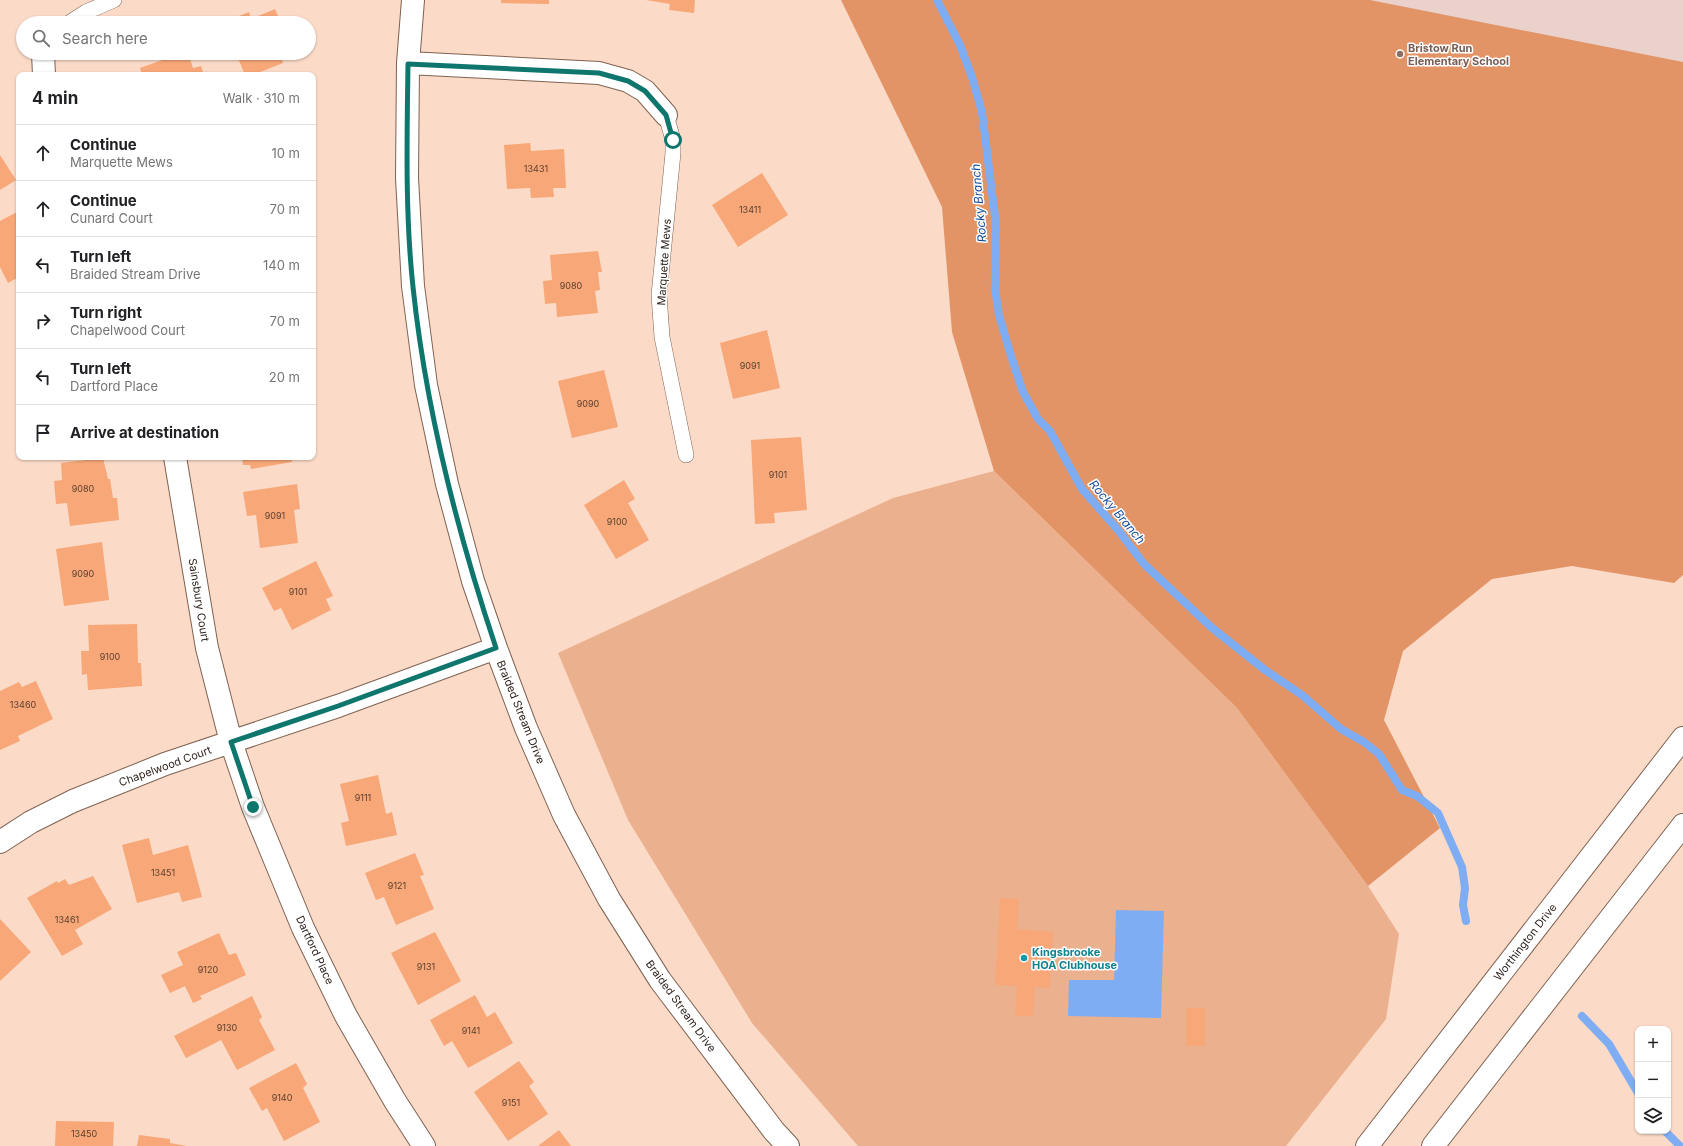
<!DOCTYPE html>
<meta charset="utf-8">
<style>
:root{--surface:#fff;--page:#f6f6f6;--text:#202124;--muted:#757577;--line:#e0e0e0}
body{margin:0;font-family:Inter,sans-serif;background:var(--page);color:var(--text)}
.controls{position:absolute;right:12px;bottom:12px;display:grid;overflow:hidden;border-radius:8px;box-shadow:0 1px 3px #0004}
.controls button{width:36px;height:36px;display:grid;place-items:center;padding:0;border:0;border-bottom:1px solid var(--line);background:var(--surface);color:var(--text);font:20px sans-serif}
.stop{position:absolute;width:12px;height:12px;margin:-9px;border:3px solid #0f766e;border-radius:50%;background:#fff}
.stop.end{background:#0f766e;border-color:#fff;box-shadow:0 1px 4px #0008}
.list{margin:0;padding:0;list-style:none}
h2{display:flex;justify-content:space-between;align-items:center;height:52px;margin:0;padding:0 16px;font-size:17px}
h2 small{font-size:13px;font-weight:400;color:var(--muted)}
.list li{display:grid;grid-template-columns:26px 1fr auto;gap:12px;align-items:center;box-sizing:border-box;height:56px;padding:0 16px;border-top:1px solid var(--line)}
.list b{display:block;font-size:15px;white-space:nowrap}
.list p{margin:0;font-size:13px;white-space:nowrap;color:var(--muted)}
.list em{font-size:13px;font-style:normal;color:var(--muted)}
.icon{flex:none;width:22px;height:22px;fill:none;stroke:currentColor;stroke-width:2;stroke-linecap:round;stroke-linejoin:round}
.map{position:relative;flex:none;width:1683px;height:1146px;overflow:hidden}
.search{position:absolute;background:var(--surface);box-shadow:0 1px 3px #0004;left:16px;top:16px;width:300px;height:44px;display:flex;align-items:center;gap:10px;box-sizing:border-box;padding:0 14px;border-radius:22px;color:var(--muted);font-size:15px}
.panel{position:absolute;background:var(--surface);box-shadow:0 1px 3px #0004;left:16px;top:72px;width:300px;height:388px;border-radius:8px}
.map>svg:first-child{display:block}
.education{fill:#ebd1cc}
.green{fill:#ebb08e}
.forest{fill:#e39466}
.water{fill:#7fadf3}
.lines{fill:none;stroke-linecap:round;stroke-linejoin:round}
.stream{stroke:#7fadf3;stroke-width:8}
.building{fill:#f7a778}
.lane-casing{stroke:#7f6252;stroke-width:16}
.street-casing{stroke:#7f6252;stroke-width:24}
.lane{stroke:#fff;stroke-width:15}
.street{stroke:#fff;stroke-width:22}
.route{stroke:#0f766e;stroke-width:5}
.education-dot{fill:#8d6e63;stroke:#fff;stroke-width:1.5}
.culture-dot{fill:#0f9aa8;stroke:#fff;stroke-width:1.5}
.labels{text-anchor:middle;stroke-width:3;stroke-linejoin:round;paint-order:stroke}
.number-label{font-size:9px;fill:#5c402f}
.education-label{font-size:11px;font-weight:bold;fill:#785e54;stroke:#fff;text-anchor:start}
.street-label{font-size:11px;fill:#291d17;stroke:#fff}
.culture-label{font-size:11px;font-weight:bold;fill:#0d838f;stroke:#fff;text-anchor:start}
.water-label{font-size:12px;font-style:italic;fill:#134c9c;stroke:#fff}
</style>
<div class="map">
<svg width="1683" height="1146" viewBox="0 0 1683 1146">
<rect width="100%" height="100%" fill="#fbdac7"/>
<path class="education" d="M1068,0H1683V128Z"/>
<path class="green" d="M994,471L1237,708L1368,886L1399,934L1386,1019L1286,1146H858L752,1023L628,820L558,653L893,498Z"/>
<path class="forest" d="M841,0H1370L1683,62V575L1674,583L1572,566L1492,579L1403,651L1384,720L1440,828L1368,886L1237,708L994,471L952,332L942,207Z"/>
<path class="water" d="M1116,910L1164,911L1161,1018L1068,1016L1069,980H1114Z"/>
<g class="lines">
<path class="stream" d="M937,0L960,45L972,77L982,112L995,217L996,251L995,289L999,315L1011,356L1023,392L1038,419L1050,431L1082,489L1118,530L1144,564L1211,627L1265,670L1302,695L1341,729L1364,742L1379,754L1402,790L1417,796L1438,813L1462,867L1465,888L1463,905L1466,921
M1582,1016L1609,1044L1638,1093
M1665,1131L1680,1146"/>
</g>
<path class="building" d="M501,0H549V4L501,3Z
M646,0H695L694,13L669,10L670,4Z
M275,9L281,23H222L249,12L251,19Z
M182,53H188L193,68L201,66L204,75H142L140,68Z
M236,53H283L280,54L283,63L253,75H245Z
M530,143L531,151L564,149L566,188H553L554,197L531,198L530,188L507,189L504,145Z
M0,155L16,180L0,190Z
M762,173L788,215L738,247L712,205Z
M19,211V277L8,283L0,267V221Z
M598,251L602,272H598L600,290L595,291L598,313L557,317L556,303L545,304L543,281L552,280L550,255Z
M767,330L780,388L733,399L720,343Z
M604,370L618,427L572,438L558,381Z
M801,437L807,510L774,513L775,523L755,524L751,440Z
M242,457H291L292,462L251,469L250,465H243Z
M103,458L108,479H110L113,498H117L119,520L70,526L67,503L56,504L54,481L62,480L61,463Z
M624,480L635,499L628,503L649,540L616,559L584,505Z
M297,484L300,509L294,510L298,543L260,548L256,515L247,516L243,492Z
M102,542L109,600L64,606L56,549Z
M316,561L333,596L326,599L331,610L292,630L281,608L274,611L262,588Z
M137,624L138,663H141L142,686L88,690L87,674L82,675L81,651H89L88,625Z
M36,681L53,719L18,736L20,741L0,750V691L19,682L22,687Z
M378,775L386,814L392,812L397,835L346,846L341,823L349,821L340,784Z
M149,838L153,855L188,845L202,897L182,902L179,892L137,903L122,845Z
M415,853L424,875L420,876L434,909L396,925L384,897L376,900L365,873Z
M93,876L112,909L75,930L83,944L62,956L27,898L57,881L58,883L65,879L69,885Z
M1000,898L1019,899L1017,929L1053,932L1050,988L1035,987L1033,1016H1015L1017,986L995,985Z
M0,919L31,952L0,981Z
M435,932L461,981L418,1005L391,953Z
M219,933L229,955L236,953L246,975L200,996L202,999L193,1003L185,986L170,993L161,975L183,965L177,952Z
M475,995L487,1017L495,1012L513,1043L468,1068L452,1041L444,1046L430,1020Z
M252,996L262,1017L259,1020L275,1050L237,1070L221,1040L186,1058L174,1036Z
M1186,1008H1205V1046H1186Z
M519,1061L534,1082L529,1086L548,1114L508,1141L474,1092Z
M296,1063L307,1084L303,1088L320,1122L284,1141L267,1108L262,1111L249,1088Z
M56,1121L114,1122L113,1146H55Z
M559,1130L571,1146H538Z
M139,1135L170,1139V1143L187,1146H137Z"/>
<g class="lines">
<g class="lane-casing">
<path id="lane" d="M69,23L86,12L114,0
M666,115L673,140V153L659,295L662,337L686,455"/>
</g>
<g class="street-casing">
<path id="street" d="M413,0L408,63L407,178L413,286L426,385L447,484L473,581L496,648L526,728L564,815L609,899L660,980L774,1131L788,1146
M43,53L44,75
M408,63L599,73L628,81L645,91L666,115
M175,457L207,648L231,742L253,807L303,928L346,1016L395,1101L424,1146
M0,842L31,822L73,801L165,764L338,706L496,648
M1367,1146L1683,738
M1433,1146L1683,825"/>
</g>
<use href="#lane" class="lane"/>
<use href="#street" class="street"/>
</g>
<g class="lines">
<path class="route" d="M253,807L231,742L338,706L496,648C457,531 426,411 413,287C405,213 407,138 408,64L599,73L628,81L645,91L666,115L673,140"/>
</g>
<circle class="education-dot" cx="1400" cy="54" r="4"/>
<circle class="culture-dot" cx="1024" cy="958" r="4"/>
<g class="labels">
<g class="number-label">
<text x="536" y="172">13431</text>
<text x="750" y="213">13411</text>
<text x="571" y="289">9080</text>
<text x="750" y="369">9091</text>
<text x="588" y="407">9090</text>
<text x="778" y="478">9101</text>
<text x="83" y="492">9080</text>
<text x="275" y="519">9091</text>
<text x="617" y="525">9100</text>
<text x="83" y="577">9090</text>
<text x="298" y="595">9101</text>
<text x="110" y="660">9100</text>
<text x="23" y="708">13460</text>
<text x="363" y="801">9111</text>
<text x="163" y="876">13451</text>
<text x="397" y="889">9121</text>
<text x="67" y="923">13461</text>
<text x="426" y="970">9131</text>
<text x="208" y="973">9120</text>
<text x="227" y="1031">9130</text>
<text x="471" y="1034">9141</text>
<text x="282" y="1101">9140</text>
<text x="511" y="1106">9151</text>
<text x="84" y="1137">13450</text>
</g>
<g class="education-label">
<text x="1408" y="52">Bristow Run<tspan x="1408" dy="13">Elementary School</tspan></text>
</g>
<g class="street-label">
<text transform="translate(664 262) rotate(-86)" y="4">Marquette Mews</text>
<text transform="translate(199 600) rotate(81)" y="4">Sainsbury Court</text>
<text transform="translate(521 712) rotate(68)" y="4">Braided Stream Drive</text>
<text transform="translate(165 766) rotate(-20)" y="4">Chapelwood Court</text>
<text transform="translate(1525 942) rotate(-52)" y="4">Worthington Drive</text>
<text transform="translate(315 950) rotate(65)" y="4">Dartford Place</text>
<text transform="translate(681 1006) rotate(54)" y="4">Braided Stream Drive</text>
</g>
<g class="culture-label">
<text x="1032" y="956">Kingsbrooke<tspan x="1032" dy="13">HOA Clubhouse</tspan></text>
</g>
<g class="water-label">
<text transform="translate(979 203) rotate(-95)" y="4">Rocky Branch</text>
<text transform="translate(1117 512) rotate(50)" y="4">Rocky Branch</text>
</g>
</g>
</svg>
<div class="controls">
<button>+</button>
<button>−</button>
<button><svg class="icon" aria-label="layers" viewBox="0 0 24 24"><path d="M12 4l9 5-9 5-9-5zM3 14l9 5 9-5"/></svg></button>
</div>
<div class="stop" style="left:673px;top:140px"></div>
<div class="stop end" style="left:253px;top:807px"></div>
<div class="search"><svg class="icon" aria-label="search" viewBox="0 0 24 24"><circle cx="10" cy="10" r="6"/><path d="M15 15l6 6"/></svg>Search here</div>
<section class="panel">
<h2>4 min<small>Walk · 310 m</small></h2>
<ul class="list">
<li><svg class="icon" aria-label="ahead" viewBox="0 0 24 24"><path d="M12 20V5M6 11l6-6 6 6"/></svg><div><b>Continue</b><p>Marquette Mews</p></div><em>10 m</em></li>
<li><svg class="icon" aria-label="ahead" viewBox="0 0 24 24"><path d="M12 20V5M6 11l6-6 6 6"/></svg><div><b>Continue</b><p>Cunard Court</p></div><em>70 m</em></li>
<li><svg class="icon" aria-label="left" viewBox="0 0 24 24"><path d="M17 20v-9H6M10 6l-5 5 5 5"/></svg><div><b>Turn left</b><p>Braided Stream Drive</p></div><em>140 m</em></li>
<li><svg class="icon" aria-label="right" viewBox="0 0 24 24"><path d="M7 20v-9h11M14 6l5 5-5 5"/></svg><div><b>Turn right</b><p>Chapelwood Court</p></div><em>70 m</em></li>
<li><svg class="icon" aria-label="left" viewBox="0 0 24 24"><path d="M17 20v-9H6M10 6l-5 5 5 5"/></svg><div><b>Turn left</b><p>Dartford Place</p></div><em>20 m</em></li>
<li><svg class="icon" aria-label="arrive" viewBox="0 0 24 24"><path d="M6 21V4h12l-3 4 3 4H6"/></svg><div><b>Arrive at destination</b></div></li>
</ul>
</section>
</div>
